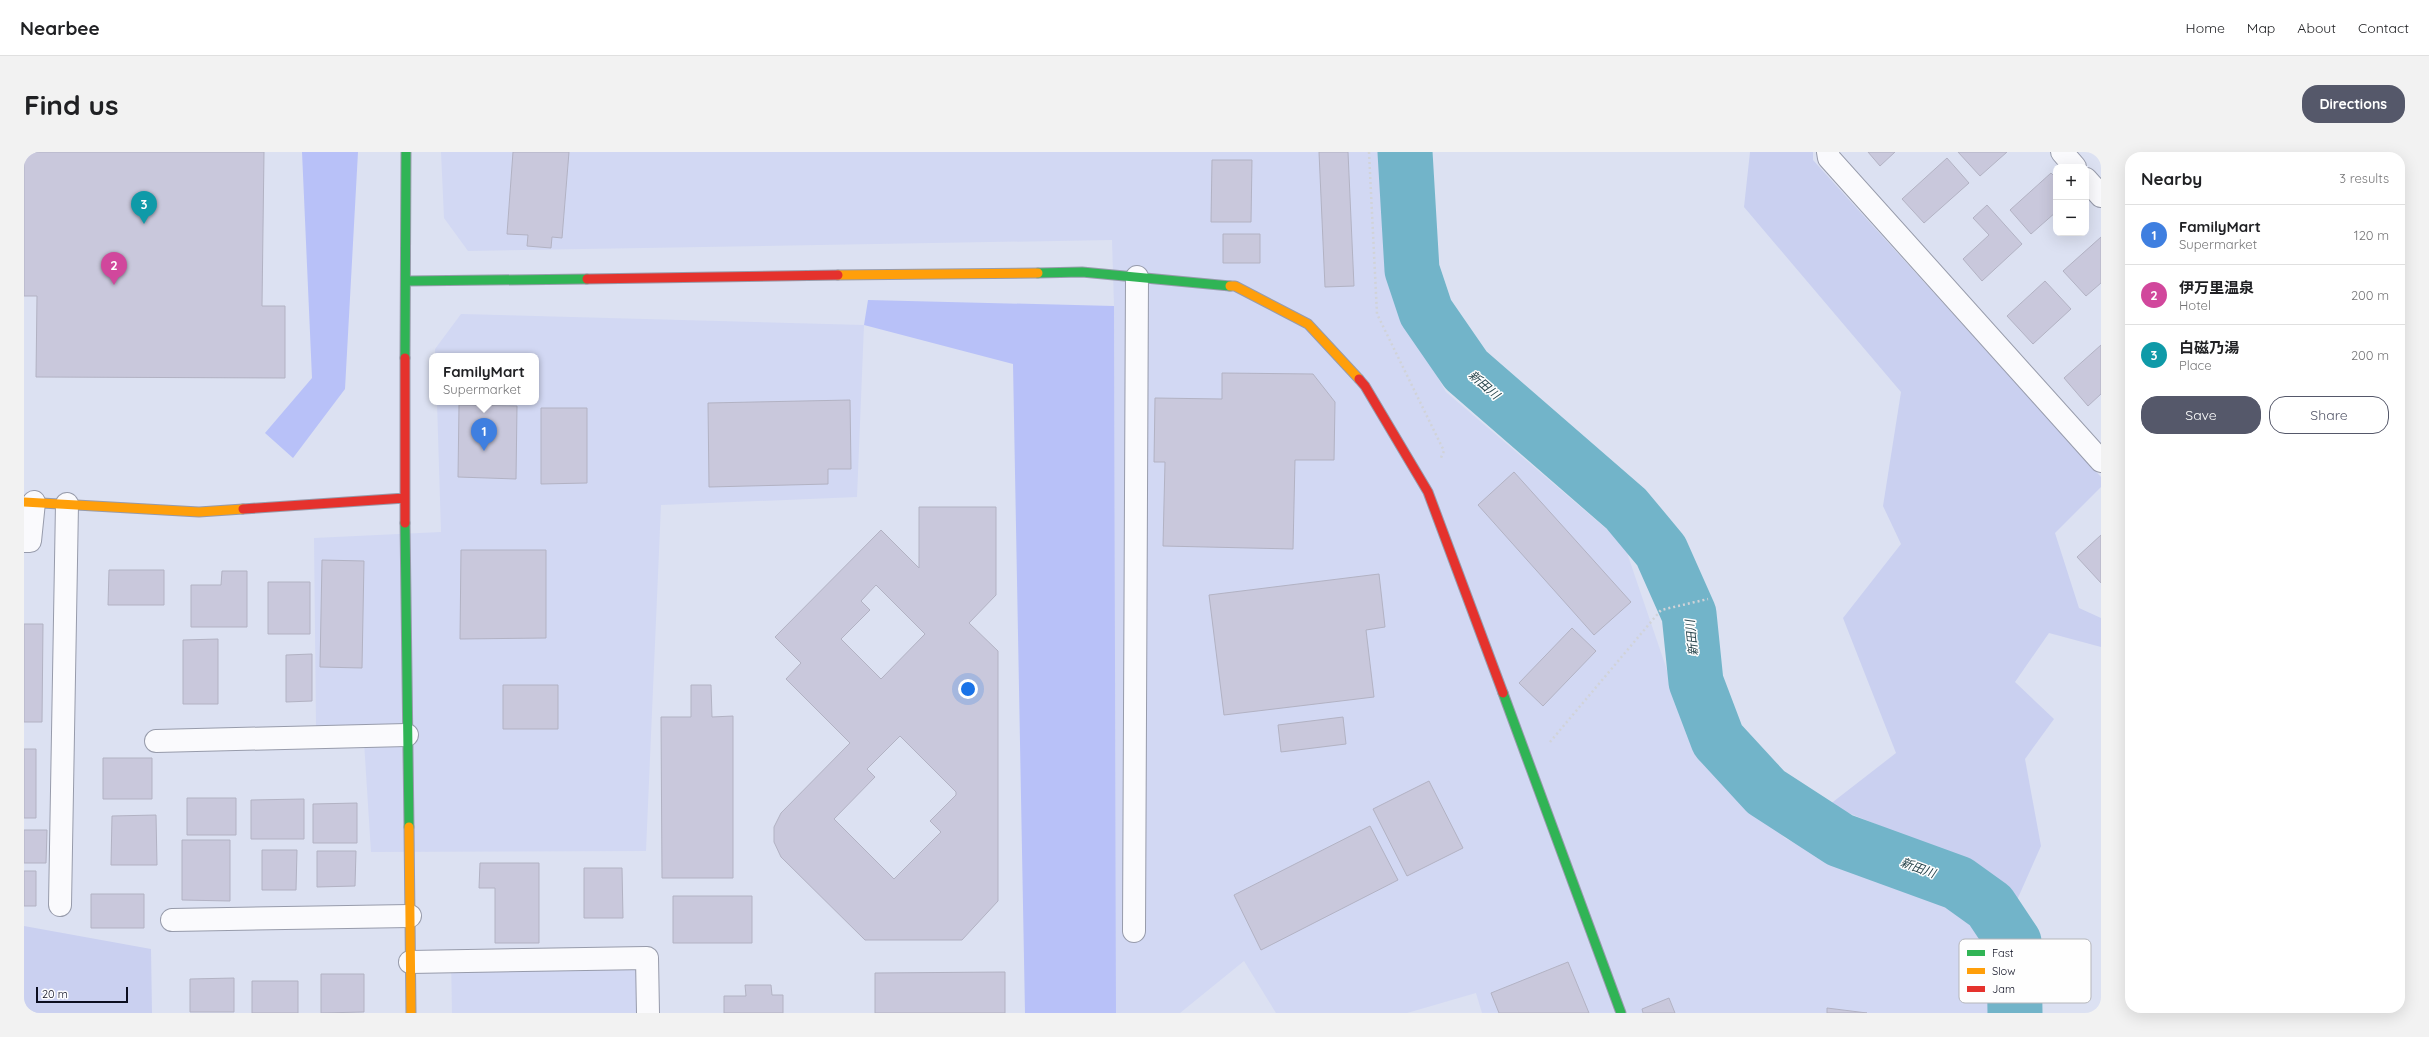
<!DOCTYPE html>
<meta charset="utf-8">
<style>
:root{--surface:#fff;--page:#f2f2f2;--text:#202124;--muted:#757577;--line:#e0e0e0;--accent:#55586a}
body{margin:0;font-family:Quicksand,"Noto Sans JP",sans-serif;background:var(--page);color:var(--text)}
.controls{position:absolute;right:12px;top:12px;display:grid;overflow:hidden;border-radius:8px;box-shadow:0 4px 16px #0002}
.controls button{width:36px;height:36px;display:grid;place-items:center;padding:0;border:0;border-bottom:1px solid var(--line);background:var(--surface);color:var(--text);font:20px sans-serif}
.scale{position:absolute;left:12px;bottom:10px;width:92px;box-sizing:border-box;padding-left:4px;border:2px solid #0c0e20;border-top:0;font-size:11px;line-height:14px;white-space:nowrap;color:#0c0e20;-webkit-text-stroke:3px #fefefe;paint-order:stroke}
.you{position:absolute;left:944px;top:537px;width:14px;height:14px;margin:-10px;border:3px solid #fff;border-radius:50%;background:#1a73e8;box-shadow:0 0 0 6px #1a73e833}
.badge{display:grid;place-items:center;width:26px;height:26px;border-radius:50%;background:var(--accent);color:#fff;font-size:13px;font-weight:700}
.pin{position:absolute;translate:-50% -33px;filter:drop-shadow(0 1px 2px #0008)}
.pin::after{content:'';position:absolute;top:21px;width:14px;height:12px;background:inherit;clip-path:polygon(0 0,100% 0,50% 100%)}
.popup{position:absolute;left:405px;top:201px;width:110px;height:52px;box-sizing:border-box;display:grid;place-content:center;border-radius:8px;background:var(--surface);filter:drop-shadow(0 1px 3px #0005);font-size:13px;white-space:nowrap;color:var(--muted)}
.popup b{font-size:15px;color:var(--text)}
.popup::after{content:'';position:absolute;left:50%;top:100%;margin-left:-8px;border:8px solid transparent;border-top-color:var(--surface)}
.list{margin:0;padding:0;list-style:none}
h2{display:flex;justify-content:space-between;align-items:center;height:52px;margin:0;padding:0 16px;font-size:17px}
h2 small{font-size:13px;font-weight:400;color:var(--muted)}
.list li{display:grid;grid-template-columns:26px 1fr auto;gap:12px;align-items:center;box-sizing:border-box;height:60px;padding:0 16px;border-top:1px solid var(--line)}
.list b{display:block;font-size:15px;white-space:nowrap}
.list p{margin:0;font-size:13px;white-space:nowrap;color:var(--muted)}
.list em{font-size:13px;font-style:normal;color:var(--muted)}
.actions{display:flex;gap:8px;padding:12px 16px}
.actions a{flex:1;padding:9px 0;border:1px solid var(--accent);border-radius:16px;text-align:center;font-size:14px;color:var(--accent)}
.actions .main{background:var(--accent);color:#fff}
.map{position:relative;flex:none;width:2077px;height:861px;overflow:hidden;border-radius:16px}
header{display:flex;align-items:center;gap:24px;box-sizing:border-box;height:56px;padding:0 20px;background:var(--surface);border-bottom:1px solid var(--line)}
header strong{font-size:19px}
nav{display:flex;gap:22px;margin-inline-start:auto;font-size:14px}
.intro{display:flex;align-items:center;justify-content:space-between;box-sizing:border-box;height:96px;padding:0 24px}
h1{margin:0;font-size:28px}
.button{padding:10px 18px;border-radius:16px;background:var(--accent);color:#fff;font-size:14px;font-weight:700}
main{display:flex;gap:24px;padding:0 24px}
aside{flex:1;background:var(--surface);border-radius:16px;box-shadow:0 4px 16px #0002}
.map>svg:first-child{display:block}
.built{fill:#d2d8f3}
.green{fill:#cad0f0}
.forest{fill:#b8c1f8}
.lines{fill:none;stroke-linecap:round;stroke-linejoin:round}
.river{stroke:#72b4c9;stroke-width:55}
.building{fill:#c9c8dc;stroke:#b2b2c3;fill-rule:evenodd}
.street-casing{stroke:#979bab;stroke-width:24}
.fast-casing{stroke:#979bab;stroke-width:11}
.slow-casing{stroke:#979bab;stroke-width:11}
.jam-casing{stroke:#979bab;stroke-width:11}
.path{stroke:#d1d3d8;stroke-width:2.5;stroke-dasharray:2 3;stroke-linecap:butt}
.street{stroke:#fafafd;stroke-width:22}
.fast{stroke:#30b455;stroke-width:9}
.slow{stroke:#ff9f0a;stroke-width:9}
.jam{stroke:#e5322d;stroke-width:9}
.labels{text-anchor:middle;stroke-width:3;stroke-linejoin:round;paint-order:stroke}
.water-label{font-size:12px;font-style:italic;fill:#2a474e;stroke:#fefefe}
.key{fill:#fefefe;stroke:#b5b6bb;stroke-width:1}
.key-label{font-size:11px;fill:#0c0e20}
</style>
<header>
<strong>Nearbee</strong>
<nav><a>Home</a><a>Map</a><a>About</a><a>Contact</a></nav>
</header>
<div class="intro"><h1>Find us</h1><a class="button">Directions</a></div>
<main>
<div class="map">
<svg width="2077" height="861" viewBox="0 0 2077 861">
<rect width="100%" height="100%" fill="#dce1f2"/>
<path class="built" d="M417,0H1363L1379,164L1422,240L1600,392L1673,606L1762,687L1941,760L1972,797L1970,861H1458L1452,841L1383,861H1252L1220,809L1156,861H1092L1090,154L1088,88L444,99L420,66Z
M437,162L840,173L833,345L637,353L622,699L347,700L339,574H292L290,386L417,380L413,250H512V204H411V197Z
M626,796L629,861H428L427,805Z"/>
<path class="green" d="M1726,0H1789V8L2077,325V335L2031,381L2055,456L2077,466V495L2025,481L1991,530L2030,567L2001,607L2017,694L1993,748L1939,708L1805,653L1872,601L1819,466L1877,392L1859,354L1877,240L1720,55Z
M0,774L127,797L128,861H0Z"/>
<path class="forest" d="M278,0H334L321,237L269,306L241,281L288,226Z
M844,148L1090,154L1092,861H1001L989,212L840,173Z"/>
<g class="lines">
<path class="river" d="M1381,0L1388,118L1402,160L1442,218L1602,357L1637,399L1665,462L1672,530L1694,588L1742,640L1816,688L1934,731L1966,754L1990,790L1991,861"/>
</g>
<path class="building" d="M0,0H240L238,154H261V226L12,225L13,144H0Z
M489,0H545L538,86L528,85L527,96L503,94L504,83L483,82Z
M1295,0H1324L1330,134L1301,135Z
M1844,0H1871L1856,14Z
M1934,0H1983L1956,24Z
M1923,6L1945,31L1900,71L1878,47Z
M1188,8H1228L1227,70H1187Z
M2027,21L2032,26V60L2007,82L1986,58Z
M1963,53L1998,92L1958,129L1939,107L1965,83L1949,66Z
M1199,82H1236V111H1199Z
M2077,85V131L2062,144L2039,119Z
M2021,129L2047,157L2009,192L1983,164Z
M2077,193V242L2064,254L2040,226Z
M1198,221L1289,222L1311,250L1310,308H1271L1269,397L1139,394L1141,310H1130L1131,246L1198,247Z
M826,248L827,317H804V332L685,335L684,251Z
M435,253L493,254L492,327L434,325Z
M517,256H563V331L517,332Z
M1490,320L1607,450L1570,483L1454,353Z
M895,355H972V443L945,471L974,499V749L938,788H841L757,705L750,690V675L757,661L826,591L762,527L777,511L751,485L857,378L895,416ZM852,433L901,482L857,527L817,487L846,458L837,449ZM876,584L932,640V643L906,669L917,680L870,727L810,667L851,625L843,617Z
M2077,383V431L2053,405Z
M437,398H522V486L436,487Z
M298,408L340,409L338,516L296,515Z
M85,418H140V453H84Z
M198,419H223V475H167V433H197Z
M1355,422L1361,475L1342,478L1350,545L1200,563L1185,443Z
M244,430H286V482H244Z
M0,472H19L18,570H0Z
M1548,476L1572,499L1519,554L1495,531Z
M194,487V552H159V488Z
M288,502V549L262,550V503Z
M479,533H534V577H479Z
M667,533H687L688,565L709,564V726H638L637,565H667Z
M1319,565L1322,592L1257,600L1254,573Z
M0,597H12V666H0Z
M79,606H128V647H79Z
M1405,629L1439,696L1383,724L1349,657Z
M163,646H212V683H163Z
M280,647V687H227V648Z
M333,651V691H289V652Z
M132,663L133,713H87L88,664Z
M1346,674L1374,728L1237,798L1210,743Z
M0,678H23L22,711H0Z
M158,688H206V749L158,748Z
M238,698H273L272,738H238Z
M293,699H332L331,734L293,735Z
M456,711H515V791H471V736H455Z
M560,716H598L599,766H560Z
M0,719H12V754H0Z
M67,742H120V776H67Z
M649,744H728V791H649Z
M1544,810L1565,861H1475L1467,841Z
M981,820V861H851V821Z
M297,822H340V860L297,861Z
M210,826V860H166V827Z
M228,829H274V861H228Z
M721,833H747L748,843H759V861H700V844H722Z
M1645,846L1651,861H1619L1618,857Z
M1803,856L1843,861H1803Z"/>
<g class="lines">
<g class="street-casing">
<path id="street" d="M1804,0L1805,6L2077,309
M2038,0L2051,15
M2062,27L2077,44
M0,389H6L10,350
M132,589L383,583
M36,753L43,352
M148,768L386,764
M1110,779L1113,125
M386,810L623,806L624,861"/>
</g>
<g class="fast-casing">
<path id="fast" d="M1014,121L1058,120L1206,134
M383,129L563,127
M381,206L382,0
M381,371L385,675
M1479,541L1597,861"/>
</g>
<g class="slow-casing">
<path id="slow" d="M814,123L1014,121
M1206,134H1211L1284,172L1335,227
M0,350L175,360L219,357
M385,675L387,861"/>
</g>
<g class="jam-casing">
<path id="jam" d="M563,127L814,123
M1335,227L1341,234L1404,340L1479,541
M219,357L381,346
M381,371V206"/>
</g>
<path class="path" d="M1345,0L1353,162L1420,299L1416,308
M1526,590L1637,458L1684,447"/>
<use href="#street" class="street"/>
<use href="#fast" class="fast"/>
<use href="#slow" class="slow"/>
<use href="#jam" class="jam"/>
</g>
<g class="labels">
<g class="water-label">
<text transform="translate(1460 233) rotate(41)" y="4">新田川</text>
<text transform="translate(1668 486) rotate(-96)" y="4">新田川</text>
<text transform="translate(1894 716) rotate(20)" y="4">新田川</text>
</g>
</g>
<rect x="1935" y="787" width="132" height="64" rx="6" class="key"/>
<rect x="1943" y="798" width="18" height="6" fill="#30b455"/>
<rect x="1943" y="816" width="18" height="6" fill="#ff9f0a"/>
<rect x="1943" y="834" width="18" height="6" fill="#e5322d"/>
<g class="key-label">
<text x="1968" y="805">Fast</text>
<text x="1968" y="823">Slow</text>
<text x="1968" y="841">Jam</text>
</g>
</svg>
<div class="controls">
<button>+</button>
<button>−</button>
</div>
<div class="scale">20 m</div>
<div class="you"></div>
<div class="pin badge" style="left:460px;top:299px;background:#3f7fe0">1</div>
<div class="popup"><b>FamilyMart</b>Supermarket</div>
<div class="pin badge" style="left:90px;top:133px;background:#d1479c">2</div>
<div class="pin badge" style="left:120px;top:72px;background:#0f9aa8">3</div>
</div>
<aside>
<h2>Nearby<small>3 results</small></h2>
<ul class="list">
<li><span class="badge" style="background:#3f7fe0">1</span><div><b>FamilyMart</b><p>Supermarket</p></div><em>120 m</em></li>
<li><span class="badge" style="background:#d1479c">2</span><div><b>伊万里温泉</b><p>Hotel</p></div><em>200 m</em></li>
<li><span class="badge" style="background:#0f9aa8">3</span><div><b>白磁乃湯</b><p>Place</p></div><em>200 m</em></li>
</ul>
<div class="actions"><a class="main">Save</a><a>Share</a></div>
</aside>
</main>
